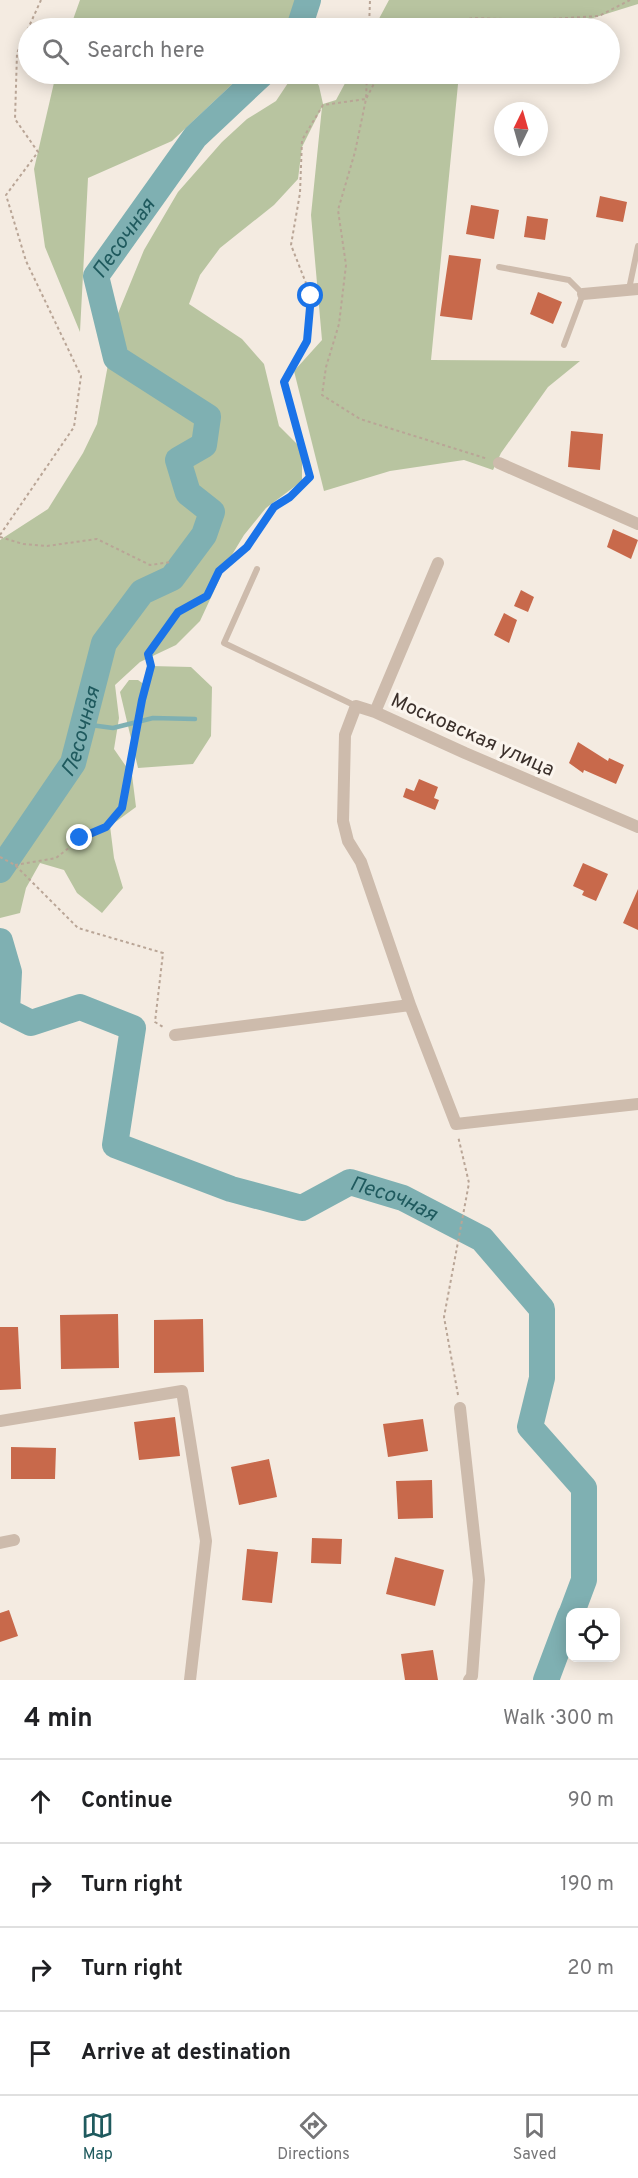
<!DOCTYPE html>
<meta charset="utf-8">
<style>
:root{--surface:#fff;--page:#f6f6f6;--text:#202124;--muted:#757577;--line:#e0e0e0;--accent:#1f5a5e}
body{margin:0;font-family:Overpass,sans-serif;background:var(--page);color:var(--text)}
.controls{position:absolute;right:18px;bottom:18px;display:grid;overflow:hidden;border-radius:12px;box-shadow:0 3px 15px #0003}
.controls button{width:54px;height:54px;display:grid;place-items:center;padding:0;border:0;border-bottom:2px solid var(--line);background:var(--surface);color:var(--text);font:30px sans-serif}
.compass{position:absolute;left:494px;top:102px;width:54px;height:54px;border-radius:50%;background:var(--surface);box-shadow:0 3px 15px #0003;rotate:5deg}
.stop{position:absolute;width:18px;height:18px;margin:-14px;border:4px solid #1a73e8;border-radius:50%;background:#fff}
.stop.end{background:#1a73e8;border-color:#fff;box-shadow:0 2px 6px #0008}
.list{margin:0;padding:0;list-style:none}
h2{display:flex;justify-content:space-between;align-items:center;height:78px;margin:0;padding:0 24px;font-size:26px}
h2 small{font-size:20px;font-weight:400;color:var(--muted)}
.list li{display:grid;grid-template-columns:39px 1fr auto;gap:18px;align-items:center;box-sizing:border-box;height:84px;padding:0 24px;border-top:2px solid var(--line)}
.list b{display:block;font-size:22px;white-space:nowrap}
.list em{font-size:20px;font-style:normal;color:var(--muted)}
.icon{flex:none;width:33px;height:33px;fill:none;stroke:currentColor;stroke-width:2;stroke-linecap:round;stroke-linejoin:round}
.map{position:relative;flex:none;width:638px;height:1680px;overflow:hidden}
.search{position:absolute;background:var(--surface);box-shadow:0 3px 15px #0003;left:18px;right:18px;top:18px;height:66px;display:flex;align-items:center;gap:15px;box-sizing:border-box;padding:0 21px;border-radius:33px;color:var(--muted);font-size:22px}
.sheet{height:414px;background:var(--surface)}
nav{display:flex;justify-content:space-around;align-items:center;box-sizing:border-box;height:84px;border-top:2px solid var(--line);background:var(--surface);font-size:16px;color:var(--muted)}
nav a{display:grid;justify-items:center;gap:3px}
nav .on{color:var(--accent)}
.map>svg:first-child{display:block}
.green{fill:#b8c4a0}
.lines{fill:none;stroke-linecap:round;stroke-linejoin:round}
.stream{stroke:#7fb0b2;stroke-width:4.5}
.river{stroke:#7fb0b2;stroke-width:26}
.building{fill:#c8694b}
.path{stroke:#b9a596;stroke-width:2;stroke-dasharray:3 3;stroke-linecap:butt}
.service{stroke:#cdbbac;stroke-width:6}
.minor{stroke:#cdbbac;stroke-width:12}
.route{stroke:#1a73e8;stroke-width:8}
.labels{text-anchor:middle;stroke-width:6;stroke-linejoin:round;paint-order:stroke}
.street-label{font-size:20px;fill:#3b302b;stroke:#fbf5ee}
.water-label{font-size:21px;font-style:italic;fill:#1f5a5e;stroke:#fbf5ee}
</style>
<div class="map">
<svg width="638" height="1680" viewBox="0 0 638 1680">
<rect width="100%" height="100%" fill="#f4ebe1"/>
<path class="green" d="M80,0H309L303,16L290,28H70Z
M389,0H638V4L561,28H374Z
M56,74H243L172,141L88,178L80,332L45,247L34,169Z
M294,74H313L319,86L323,104L336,100L350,74H459L431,360L580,361L548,387L501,453L493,470L464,460L390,471L324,491L294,371L322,340L311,215L322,107L302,147L298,179L274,205L220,248L200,275L189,304L242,339L264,364L279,426L302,449V481L266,508L244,535L227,563L200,621L176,645L140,662L115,685L119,718L114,749L132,775L136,807L110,826L114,858L123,888L102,913L77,893L64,870L40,863L26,888L20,913L0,918V540L48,509L83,453L97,424L117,316L144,250L178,192L222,142L247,119L276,101Z
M151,666L191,667L212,687L211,736L193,764L138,768L120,692L129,680H138L145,685Z"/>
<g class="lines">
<path class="stream" d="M83,724L113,728L153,718L195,719"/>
<g class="river">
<path d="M299,28L308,0"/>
<path id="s1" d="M0,870L73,763L104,643L142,592L172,578L204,535L212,512L188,493L178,460L204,445L208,417L116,358L96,276L195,137L262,74"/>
<path id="s2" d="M0,941L9,972L7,1011L31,1023L80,1007L133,1028L115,1145L231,1189L302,1208L350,1182L403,1198L482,1239L542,1309V1378L530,1427L584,1488V1580L572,1612"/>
<path d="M546,1680L570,1616"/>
</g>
</g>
<path class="building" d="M600,196L627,202L623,222L596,217Z
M471,205L499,210L494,239L466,234Z
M527,216L548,219L545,240L524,237Z
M449,255L481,259L472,320L440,316Z
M538,292L562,302L553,324L530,314Z
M571,431L603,434L600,470L568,467Z
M613,529L638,540L631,559L607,547Z
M521,590L534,597L528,612L514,606Z
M504,613L517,620L509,643L494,635Z
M578,742L608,761L609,758L624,765L616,784L584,770L583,773L569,763Z
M419,779L438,787L434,798L439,800L435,810L403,797L406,788L414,791Z
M583,863L608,874L596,901L582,895L584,891L573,886Z
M638,889V930L623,923Z
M118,1314L119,1368L61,1369L60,1315Z
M203,1319L204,1372L154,1373V1320Z
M0,1327H18L21,1389L0,1390Z
M175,1417L180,1456L139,1460L134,1422Z
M423,1419L428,1451L388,1457L383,1424Z
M11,1447L56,1448L55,1479H11Z
M269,1459L277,1497L239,1505L231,1467Z
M432,1480L433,1518L398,1519L396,1481Z
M312,1538L342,1539L341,1564L311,1563Z
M247,1549L278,1552L272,1603L242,1600Z
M395,1557L444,1570L435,1606L386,1594Z
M9,1610L18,1636L0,1642V1613Z
M433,1650L438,1680H405L401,1654Z"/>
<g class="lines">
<path class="path" d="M369,28L370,0
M416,28L473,18L533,20L599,16L630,0
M379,74L366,99L355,152L338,210L346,265L339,324L326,367L322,395L360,419L488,459
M0,535L74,427L81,376L26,261L6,195L38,152L15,119L17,53L41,0
M0,537L23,544L47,546L97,539L150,565L171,562
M0,857L15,865L78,928L163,953L155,1022L163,1027
M15,865L56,858L80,839L106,827L122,808L142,700L151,666L148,654L178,612L207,596L220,571L247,547L274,506L290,497L311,477L284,383L307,341L311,296L291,245L300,193L302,140L323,105L366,99L367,74
M458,1395L444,1317L469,1183L458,1136"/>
<path class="service" d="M499,267L569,280L583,294L564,345
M629,289L638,246
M257,569L224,643L356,706"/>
<path class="minor" d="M583,294L638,289
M499,463L638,524
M438,563L375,712L465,753L638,827
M410,1005L456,1124L638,1104
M175,1035L410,1005L361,862L348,841L343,821L345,735L356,706L375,712
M460,1408L479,1580L472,1676L469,1680
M0,1421L182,1391L206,1541L190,1680
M0,1543L14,1540"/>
</g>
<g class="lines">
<path class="route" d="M80,838L106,827L122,808L142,700L151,666L148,654L178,612L207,596L219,571L247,547L274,507L290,497L310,477L284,382L307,341L311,296"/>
</g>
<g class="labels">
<g class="street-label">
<text transform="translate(473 734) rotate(24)" y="7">Московская улица</text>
</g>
<g class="water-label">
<text dy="7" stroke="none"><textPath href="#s1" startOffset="792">Песочная</textPath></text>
<text dy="7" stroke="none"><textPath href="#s1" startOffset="162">Песочная</textPath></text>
<text dy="7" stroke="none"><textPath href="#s2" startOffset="624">Песочная</textPath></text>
</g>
</g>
</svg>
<div class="controls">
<button><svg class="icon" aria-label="locate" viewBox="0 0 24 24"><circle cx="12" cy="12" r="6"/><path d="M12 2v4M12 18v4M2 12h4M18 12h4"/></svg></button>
</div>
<svg class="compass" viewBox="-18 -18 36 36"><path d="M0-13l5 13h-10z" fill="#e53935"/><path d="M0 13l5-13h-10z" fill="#757577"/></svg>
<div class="stop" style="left:311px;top:296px"></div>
<div class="stop end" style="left:80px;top:838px"></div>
<div class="search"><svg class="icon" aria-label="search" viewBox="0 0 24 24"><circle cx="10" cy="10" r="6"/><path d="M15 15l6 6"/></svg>Search here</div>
</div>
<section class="sheet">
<h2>4 min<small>Walk · 300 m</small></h2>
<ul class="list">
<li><svg class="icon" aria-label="ahead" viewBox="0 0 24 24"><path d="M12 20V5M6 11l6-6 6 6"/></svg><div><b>Continue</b></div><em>90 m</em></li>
<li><svg class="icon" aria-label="right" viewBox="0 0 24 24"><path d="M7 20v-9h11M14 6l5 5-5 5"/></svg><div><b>Turn right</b></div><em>190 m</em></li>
<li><svg class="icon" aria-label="right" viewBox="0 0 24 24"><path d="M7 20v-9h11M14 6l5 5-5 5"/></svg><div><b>Turn right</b></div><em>20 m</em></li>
<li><svg class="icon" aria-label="arrive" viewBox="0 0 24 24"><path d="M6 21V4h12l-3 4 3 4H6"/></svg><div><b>Arrive at destination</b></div></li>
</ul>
</section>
<nav>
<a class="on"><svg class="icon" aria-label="map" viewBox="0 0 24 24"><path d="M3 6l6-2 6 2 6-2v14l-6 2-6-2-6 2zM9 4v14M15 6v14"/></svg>Map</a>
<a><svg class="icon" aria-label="directions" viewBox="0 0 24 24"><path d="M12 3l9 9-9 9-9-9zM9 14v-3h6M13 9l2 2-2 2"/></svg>Directions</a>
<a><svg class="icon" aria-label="saved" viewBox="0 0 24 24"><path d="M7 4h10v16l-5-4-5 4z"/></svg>Saved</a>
</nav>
